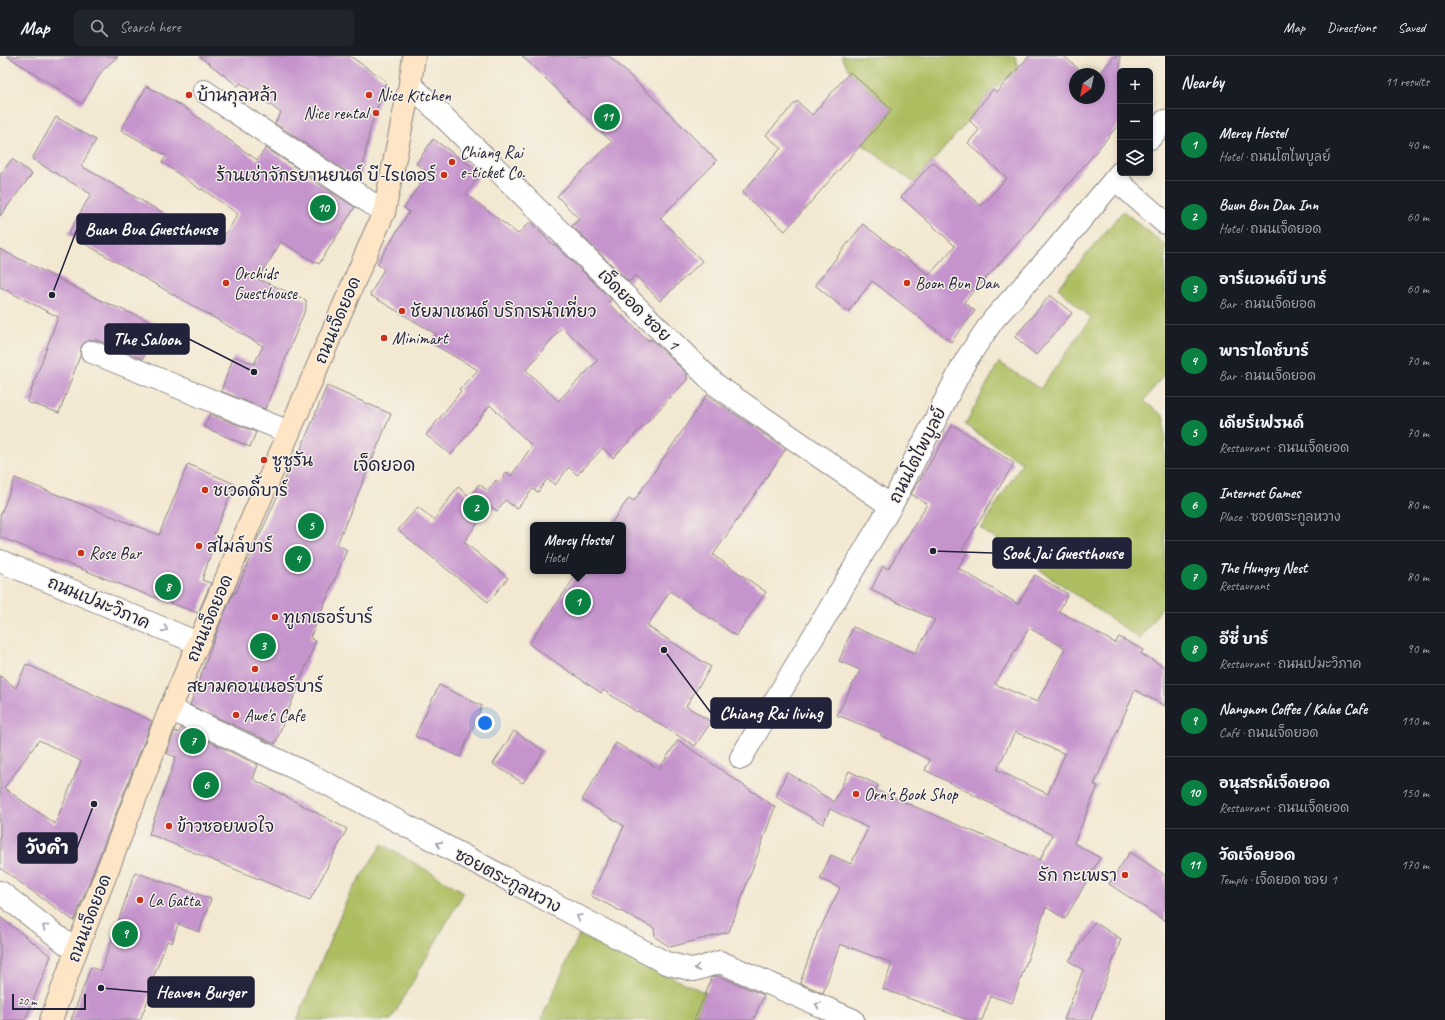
<!DOCTYPE html>
<meta charset="utf-8">
<style>
:root{--surface:#171b24;--page:#20242c;--text:#f1f3f6;--muted:#9ea1a6;--line:#363941;--accent:#0b8043}
body{margin:0;font-family:Caveat,"Playpen Sans Thai",sans-serif;background:var(--page);color:var(--text)}
.controls{position:absolute;right:12px;top:12px;display:grid;overflow:hidden;border-radius:6px;box-shadow:0 2px 6px #0003}
.controls button{width:36px;height:36px;display:grid;place-items:center;padding:0;border:0;border-bottom:1px solid var(--line);background:var(--surface);color:var(--text);font:20px sans-serif}
.compass{position:absolute;left:1069px;top:12px;width:36px;height:36px;border-radius:50%;background:var(--surface);box-shadow:0 2px 6px #0003;rotate:213deg}
.scale{position:absolute;left:12px;bottom:10px;width:74px;box-sizing:border-box;padding-left:4px;border:2px solid #22223b;border-top:0;font-size:11px;line-height:14px;white-space:nowrap;color:#22223b;-webkit-text-stroke:3px #f7f3e8;paint-order:stroke}
.you{position:absolute;left:485px;top:667px;width:14px;height:14px;margin:-10px;border:3px solid #fff;border-radius:50%;background:#1a73e8;box-shadow:0 0 0 6px #1a73e833}
.badge{display:grid;place-items:center;width:26px;height:26px;border-radius:50%;background:var(--accent);color:#fff;font-size:13px;font-weight:700}
.pin{position:absolute;translate:-50% -50%;border:2px solid #fff;box-shadow:0 1px 4px #0006}
.popup{position:absolute;left:530px;top:466px;width:96px;height:52px;box-sizing:border-box;display:grid;place-content:center;border-radius:6px;background:var(--surface);filter:drop-shadow(0 1px 3px #0005);font-size:13px;white-space:nowrap;color:var(--muted)}
.popup b{font-size:15px;color:var(--text)}
.popup::after{content:'';position:absolute;left:50%;top:100%;margin-left:-8px;border:8px solid transparent;border-top-color:var(--surface)}
.list{margin:0;padding:0;list-style:none}
h2{display:flex;justify-content:space-between;align-items:center;height:52px;margin:0;padding:0 16px;font-size:17px}
h2 small{font-size:13px;font-weight:400;color:var(--muted)}
.list li{display:grid;grid-template-columns:26px 1fr auto;gap:12px;align-items:center;box-sizing:border-box;height:72px;padding:0 16px;border-top:1px solid var(--line)}
.list b{display:block;font-size:15px;white-space:nowrap}
.list p{margin:0;font-size:13px;white-space:nowrap;color:var(--muted)}
.list em{font-size:13px;font-style:normal;color:var(--muted)}
.icon{flex:none;width:22px;height:22px;fill:none;stroke:currentColor;stroke-width:2;stroke-linecap:round;stroke-linejoin:round}
.map{position:relative;flex:none;width:1165px;height:964px;overflow:hidden}
header{display:flex;align-items:center;gap:24px;box-sizing:border-box;height:56px;padding:0 20px;background:var(--surface);border-bottom:1px solid var(--line)}
header strong{font-size:19px}
nav{display:flex;gap:22px;margin-inline-start:auto;font-size:14px}
.search{width:280px;height:36px;background:var(--page);display:flex;align-items:center;gap:10px;box-sizing:border-box;padding:0 14px;border-radius:6px;color:var(--muted);font-size:15px}
main{display:flex}
aside{flex:1;background:var(--surface)}
.map>svg:first-child{display:block}
.green{fill:#adbe61;stroke:#68704e}
.building{fill:#c694cd;fill-rule:evenodd}
.lines{fill:none;stroke-linecap:round;stroke-linejoin:round}
.street-casing{stroke:#8a8586;stroke-width:24}
.secondary-casing{stroke:#8a8586;stroke-width:24}
.street{stroke:#fff;stroke-width:22}
.secondary{stroke:#fde5c5;stroke-width:22}
.oneway{stroke:#9c9ca7}
.poi-dot{fill:#c8321e;stroke:#f7f3e8;stroke-width:1.5}
.labels{text-anchor:middle;stroke-width:3;stroke-linejoin:round;paint-order:stroke}
.poi-label{font-size:17px;fill:#22223b;stroke:#f7f3e8;text-anchor:start}
.street-label{font-size:17px;fill:#22223b;stroke:#f7f3e8}
.neighbourhood-label{font-size:18px;fill:#22223b;stroke:#f7f3e8}
.leader{fill:none;stroke:#22223b;stroke-width:1.5}
.callout-dot{fill:#22223b;stroke:#f7f3e8;stroke-width:1.5}
.callout{fill:#22223b;stroke:#22223b;stroke-width:1.5}
.callout-label{font-size:18px;text-anchor:middle;font-weight:bold;fill:#fff}
</style>
<header>
<strong>Map</strong>
<div class="search"><svg class="icon" aria-label="search" viewBox="0 0 24 24"><circle cx="10" cy="10" r="6"/><path d="M15 15l6 6"/></svg>Search here</div>
<nav><a>Map</a><a>Directions</a><a>Saved</a></nav>
</header>
<main>
<div class="map">
<svg width="1165" height="964" viewBox="0 0 1165 964">
<rect width="100%" height="100%" fill="#f7f3e8"/>
<filter id="ink" filterUnits="userSpaceOnUse"><feTurbulence type="fractalNoise" baseFrequency=".025" numOctaves="2"/><feDisplacementMap in="SourceGraphic" scale="8" xChannelSelector="R" yChannelSelector="G"/><feConvolveMatrix kernelMatrix="1 2 1 2 8 2 1 2 1" color-interpolation-filters="sRGB"/></filter>
<filter id="wash" filterUnits="userSpaceOnUse"><feTurbulence type="fractalNoise" baseFrequency=".012" numOctaves="4" result="noise"/><feDisplacementMap in="SourceGraphic" scale="16" xChannelSelector="R" yChannelSelector="G"/><feGaussianBlur stdDeviation="0.9" result="paint"/><feColorMatrix in="noise" values="0 0 0 0 0 0 0 0 0 0 0 0 0 0 0 0 0 1.4 0 .05"/><feComposite in="paint" operator="in"/></filter>
<g filter="url(#wash)">
<rect width="100%" height="100%" fill="#f3e8d1"/>
<path class="green" d="M841,0H1015L1018,13L993,33L969,64L914,127L862,88L892,54L850,16Z
M1123,155L1165,189V317L1144,345L1165,361V547L1140,583L981,473L1022,407L965,369L999,306L1040,333L1091,262L1058,232Z
M382,788L464,836L391,964H297L348,841Z
M579,879L706,937L694,964H541Z"/>
<g id="blocks">
<path class="building" d="M7,0H118L102,15L82,48Z
M199,0H350L386,25L370,73L361,120H353L275,67L281,57L241,27L238,30Z
M522,0H609L663,51L717,105L660,162L702,205L660,245L635,219L629,226L572,170L579,163L557,140L612,86Z
M1029,0H1064L1084,18H1075V42H1099V18L1115,0H1120V67L1029,175L964,246L975,255L951,286L872,225L848,256L815,229L863,168L929,219L955,190L901,141L933,106L981,150L1007,122L968,87L979,74L969,64L993,33L997,36Z
M850,16L892,54L785,175L742,137L781,92L766,79L797,45L812,59Z
M147,30L185,52L257,104L266,92L309,120H306L355,151L319,208L281,186L258,223L306,244V252L265,353L221,335L234,300L254,308L263,290L68,178L91,138L32,103L56,61L96,84L81,110L219,189L238,158L202,133L201,134L162,106L167,100L121,74Z
M433,83L481,117L466,138L518,178L530,166L553,189L554,188L611,243L608,247L649,285L651,283L687,318V324L613,402L603,392L577,419L569,411L555,429L547,423L538,436L533,433L517,453L505,444L497,455L490,450L464,486L508,522L488,546L398,474L418,451L434,464L458,431L470,441L479,428L488,435L496,424L499,427L507,416L511,420L532,390L490,349L451,399L426,379L461,335L459,333L478,314L431,287L436,278L370,239L384,213L377,208L409,156L404,152L428,116L416,108ZM562,271L598,304L558,345L526,314Z
M12,103L32,118L0,160V119Z
M0,193L104,246L157,268L143,303L97,284H90L85,286L81,291L80,300L59,357L27,346L58,261L0,231Z
M1050,239L1072,257L1036,299L1015,281Z
M327,330L391,358L337,488L347,494L310,582L316,585L275,688L190,649L221,565L234,536L236,537L259,479H260L298,394L300,395Z
M707,339L786,393L713,499L766,536L736,580L670,535L647,570L711,611L686,650L711,666L695,690L638,655L637,656L603,634L601,637L529,588L579,515H623V469H610L629,442L634,445Z
M210,358L256,376L250,391L204,371Z
M953,369L1014,407L962,494L967,497L958,512L1018,548L1035,519L1068,538L1059,555L1115,587L1119,581L1143,594L1141,598L1165,611V650L1135,634L1094,729L1098,730L1074,787L1100,802L1065,863L1046,851L1012,947L991,940L982,964H968L883,933L892,907L840,888L823,937L800,927L818,875H819L840,832L820,823L831,799L851,808L868,772L830,753L823,768L776,741L787,716L834,746L849,715L878,729L876,734L1040,804L1052,779L925,714L930,704L880,679L882,677L837,659L860,614L839,605L853,571L915,597L935,564L871,534L883,510L888,513L927,448L911,438ZM1029,572L1065,592L1037,646L995,628ZM1015,676L1065,698L1048,738L997,714Z
M188,408L235,428L214,478L217,479L202,524L211,527L198,557L137,535L0,481V460L15,422L159,479Z
M26,608L152,665L74,865L0,812V620L16,632ZM39,684L81,705L55,768L4,732Z
M439,629L482,650L460,701L415,680Z
M181,672L258,709L253,723L347,773L310,844L149,778L176,701L166,697L175,675L179,677Z
M514,675L544,695L523,727L493,708Z
M678,684L775,751L729,876L670,891L655,881L654,872L591,840L624,770L582,744L616,687L659,713Z
M1130,796L1165,819V865L1109,828Z
M135,816L211,843L199,876L178,868L172,887L167,885L149,933L152,934L140,964H71L91,911L101,915Z
M0,861L51,900L25,964H0Z
M1094,866L1121,883L1091,964H1064L1083,914L1069,905Z
M718,920L764,939L753,964H694L706,937L711,922Z"/>
</g>
</g>
<g filter="url(#ink)">
<use href="#blocks" fill-opacity="0" stroke="#8a8586" stroke-width="1"/>
<g class="lines">
<g class="street-casing">
<path id="street" d="M410,28L716,329L891,450
M204,35L384,156
M1150,82L1165,65
M1115,123L1165,167
M92,296L289,376
M0,505L198,587
M170,653L320,724L666,907L694,914L720,906L853,964
M741,702L891,450L966,304L993,264L1053,197L1120,117
M0,836L76,895"/>
</g>
<g class="secondary-casing">
<path id="secondary" d="M51,964L76,895L170,653L384,156L410,28L414,0"/>
</g>
<use href="#street" class="street"/>
<use href="#secondary" class="secondary"/>
</g>
<defs><path id="oneway-chevron" d="M-2-3.5L2.5 0L-2 3.5" fill="none" stroke-width="1.6" stroke-linecap="round" stroke-linejoin="round"/></defs>
<g class="oneway">
<use href="#oneway-chevron" transform="translate(165 573) rotate(23)"/>
<use href="#oneway-chevron" transform="translate(439 788) rotate(-152)"/>
<use href="#oneway-chevron" transform="translate(579 861) rotate(-152)"/>
<use href="#oneway-chevron" transform="translate(45 871) rotate(-142)"/>
<use href="#oneway-chevron" transform="translate(697 912) rotate(173)"/>
<use href="#oneway-chevron" transform="translate(818 949) rotate(-157)"/>
</g>
</g>
<g class="poi-dot">
<circle cx="189" cy="39" r="4"/>
<circle cx="369" cy="39" r="4"/>
<circle cx="376" cy="57" r="4"/>
<circle cx="452" cy="106" r="4"/>
<circle cx="444" cy="119" r="4"/>
<circle cx="226" cy="227" r="4"/>
<circle cx="907" cy="227" r="4"/>
<circle cx="402" cy="255" r="4"/>
<circle cx="384" cy="282" r="4"/>
<circle cx="264" cy="404" r="4"/>
<circle cx="205" cy="434" r="4"/>
<circle cx="199" cy="490" r="4"/>
<circle cx="81" cy="497" r="4"/>
<circle cx="275" cy="561" r="4"/>
<circle cx="255" cy="613" r="4"/>
<circle cx="236" cy="659" r="4"/>
<circle cx="856" cy="738" r="4"/>
<circle cx="169" cy="770" r="4"/>
<circle cx="1125" cy="819" r="4"/>
<circle cx="140" cy="844" r="4"/>
</g>
<g class="labels">
<g class="poi-label">
<text x="197" y="45">บ้านกุลหล้า</text>
<text x="377" y="45">Nice Kitchen</text>
<text x="368" y="63" text-anchor="end">Nice rental</text>
<text x="460" y="102">Chiang Rai<tspan x="460" dy="20">e-ticket Co.</tspan></text>
<text x="436" y="125" text-anchor="end">ร้านเช่าจักรยานยนต์ บี-ไรเดอร์</text>
<text x="234" y="223">Orchids<tspan x="234" dy="20">Guesthouse</tspan></text>
<text x="915" y="233">Boon Bun Dan</text>
<text x="410" y="261">ชัยมาเชนต์ บริการนำเที่ยว</text>
<text x="392" y="288">Minimart</text>
<text x="272" y="410">ซูซูรัน</text>
<text x="213" y="440">ชเวดดี้บาร์</text>
<text x="207" y="496">สไมล์บาร์</text>
<text x="89" y="503">Rose Bar</text>
<text x="283" y="567">ทูเกเธอร์บาร์</text>
<text x="255" y="636" text-anchor="middle">สยามคอนเนอร์บาร์</text>
<text x="244" y="665">Awe's Cafe</text>
<text x="864" y="744">Orn's Book Shop</text>
<text x="177" y="776">ข้าวซอยพอใจ</text>
<text x="1117" y="825" text-anchor="end">รัก กะเพรา</text>
<text x="148" y="850">La Gatta</text>
</g>
<g class="street-label">
<text transform="translate(639 253) rotate(45)" y="6">เจ็ดยอด ซอย 1</text>
<text transform="translate(337 264) rotate(-67)" y="6">ถนนเจ็ดยอด</text>
<text transform="translate(917 399) rotate(-63)" y="6">ถนนโตไพบูลย์</text>
<text transform="translate(99 546) rotate(23)" y="6">ถนนเปมะวิภาค</text>
<text transform="translate(209 562) rotate(-67)" y="6">ถนนเจ็ดยอด</text>
<text transform="translate(508 824) rotate(28)" y="6">ซอยตระกูลหวาง</text>
<text transform="translate(89 862) rotate(-69)" y="6">ถนนเจ็ดยอด</text>
</g>
<g class="neighbourhood-label">
<text x="384" y="415">เจ็ดยอด</text>
</g>
</g>
<path class="leader" d="M52 239L77 173M254 316L189 283M933 495L993 497M664 594L711 657M94 748L77 792M101 932L148 936"/>
<g class="callout-dot">
<circle cx="52" cy="239" r="4"/>
<circle cx="254" cy="316" r="4"/>
<circle cx="933" cy="495" r="4"/>
<circle cx="664" cy="594" r="4"/>
<circle cx="94" cy="748" r="4"/>
<circle cx="101" cy="932" r="4"/>
</g>
<g class="callout">
<rect x="77" y="158" width="148" height="30" rx="4"/>
<rect x="105" y="268" width="84" height="30" rx="4"/>
<rect x="993" y="482" width="138" height="30" rx="4"/>
<rect x="711" y="642" width="120" height="30" rx="4"/>
<rect x="18" y="777" width="59" height="30" rx="4"/>
<rect x="148" y="921" width="106" height="30" rx="4"/>
</g>
<g class="callout-label">
<text x="151" y="179">Buan Bua Guesthouse</text>
<text x="147" y="289">The Saloon</text>
<text x="1062" y="503">Sook Jai Guesthouse</text>
<text x="771" y="663">Chiang Rai living</text>
<text x="47" y="798">วังคำ</text>
<text x="201" y="942">Heaven Burger</text>
</g>
</svg>
<div class="controls">
<button>+</button>
<button>−</button>
<button><svg class="icon" aria-label="layers" viewBox="0 0 24 24"><path d="M12 4l9 5-9 5-9-5zM3 14l9 5 9-5"/></svg></button>
</div>
<svg class="compass" viewBox="-18 -18 36 36"><path d="M0-13l5 13h-10z" fill="#e53935"/><path d="M0 13l5-13h-10z" fill="#9ea1a6"/></svg>
<div class="scale">20 m</div>
<div class="you"></div>
<div class="pin badge" style="left:578px;top:546px">1</div>
<div class="popup"><b>Mercy Hostel</b>Hotel</div>
<div class="pin badge" style="left:476px;top:452px">2</div>
<div class="pin badge" style="left:263px;top:590px">3</div>
<div class="pin badge" style="left:298px;top:503px">4</div>
<div class="pin badge" style="left:311px;top:470px">5</div>
<div class="pin badge" style="left:206px;top:729px">6</div>
<div class="pin badge" style="left:193px;top:685px">7</div>
<div class="pin badge" style="left:168px;top:531px">8</div>
<div class="pin badge" style="left:125px;top:878px">9</div>
<div class="pin badge" style="left:323px;top:152px">10</div>
<div class="pin badge" style="left:607px;top:61px">11</div>
</div>
<aside>
<h2>Nearby<small>11 results</small></h2>
<ul class="list">
<li><span class="badge">1</span><div><b>Mercy Hostel</b><p>Hotel · ถนนโตไพบูลย์</p></div><em>40 m</em></li>
<li><span class="badge">2</span><div><b>Buun Bun Dan Inn</b><p>Hotel · ถนนเจ็ดยอด</p></div><em>60 m</em></li>
<li><span class="badge">3</span><div><b>อาร์แอนด์บี บาร์</b><p>Bar · ถนนเจ็ดยอด</p></div><em>60 m</em></li>
<li><span class="badge">4</span><div><b>พาราไดซ์บาร์</b><p>Bar · ถนนเจ็ดยอด</p></div><em>70 m</em></li>
<li><span class="badge">5</span><div><b>เดียร์เฟรนด์</b><p>Restaurant · ถนนเจ็ดยอด</p></div><em>70 m</em></li>
<li><span class="badge">6</span><div><b>Internet Games</b><p>Place · ซอยตระกูลหวาง</p></div><em>80 m</em></li>
<li><span class="badge">7</span><div><b>The Hungry Nest</b><p>Restaurant</p></div><em>80 m</em></li>
<li><span class="badge">8</span><div><b>อีซี่ บาร์</b><p>Restaurant · ถนนเปมะวิภาค</p></div><em>90 m</em></li>
<li><span class="badge">9</span><div><b>Nangnon Coffee / Kalae Cafe</b><p>Café · ถนนเจ็ดยอด</p></div><em>110 m</em></li>
<li><span class="badge">10</span><div><b>อนุสรณ์เจ็ดยอด</b><p>Restaurant · ถนนเจ็ดยอด</p></div><em>150 m</em></li>
<li><span class="badge">11</span><div><b>วัดเจ็ดยอด</b><p>Temple · เจ็ดยอด ซอย 1</p></div><em>170 m</em></li>
</ul>
</aside>
</main>
